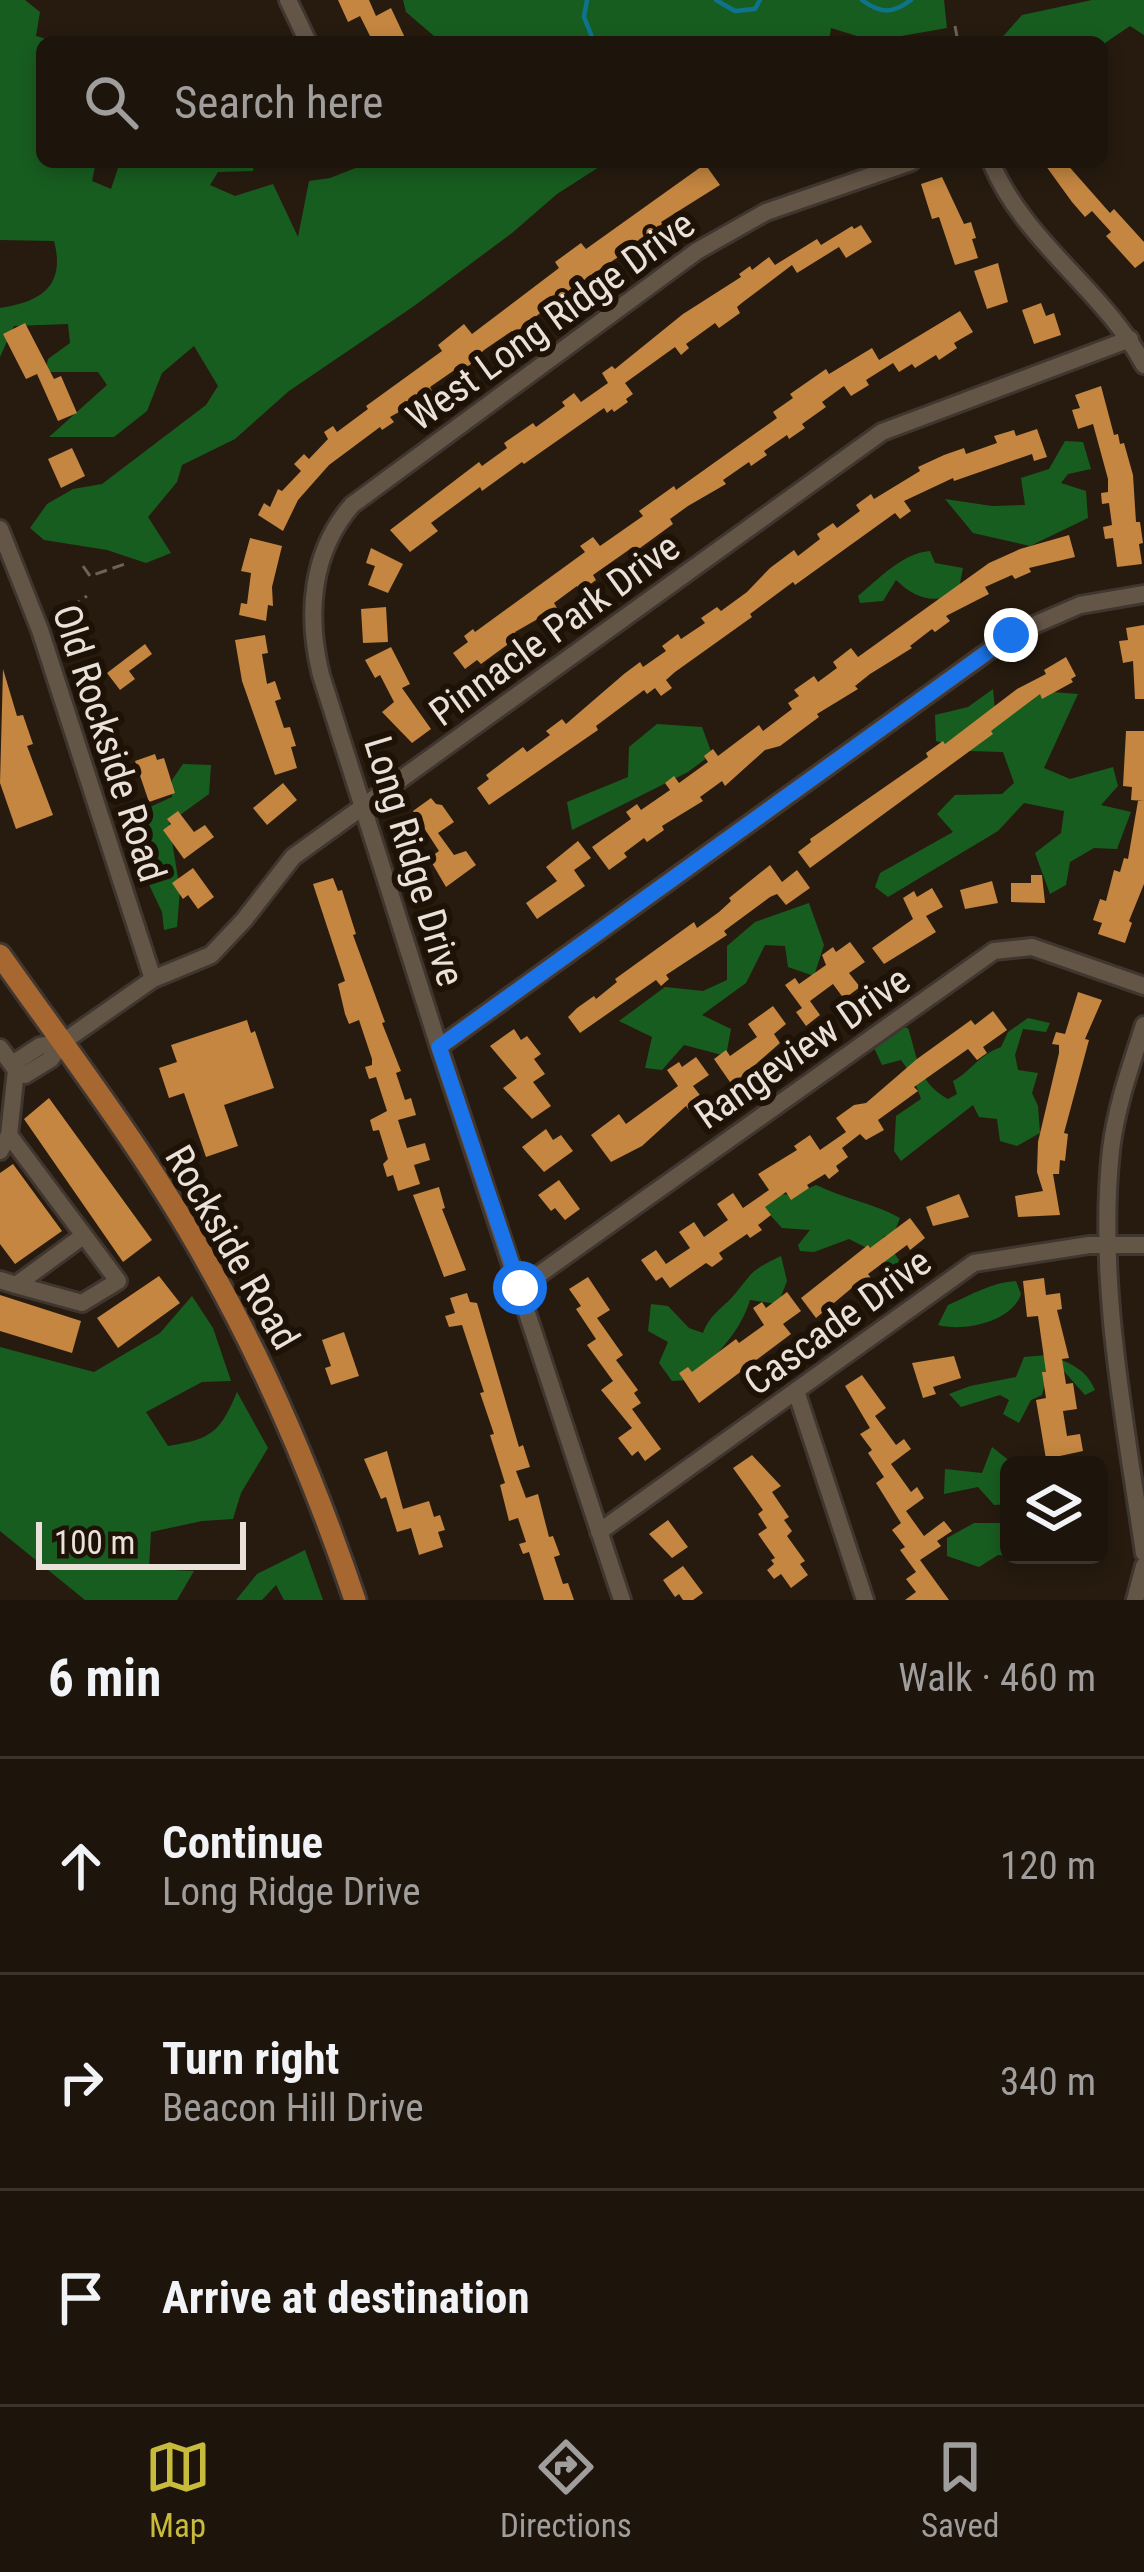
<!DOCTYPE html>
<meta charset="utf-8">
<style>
:root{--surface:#1d140b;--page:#2a2119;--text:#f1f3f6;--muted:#a09e9d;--line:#3b332c;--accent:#c8bb3b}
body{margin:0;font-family:"Roboto Condensed",sans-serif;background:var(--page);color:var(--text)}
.controls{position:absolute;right:36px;bottom:36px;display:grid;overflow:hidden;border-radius:18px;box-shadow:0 6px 18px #0003}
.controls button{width:108px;height:108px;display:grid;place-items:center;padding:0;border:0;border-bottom:3px solid var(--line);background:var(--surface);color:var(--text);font:60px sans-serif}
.scale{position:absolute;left:36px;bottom:30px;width:210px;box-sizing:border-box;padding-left:12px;border:6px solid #eae2da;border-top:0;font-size:33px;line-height:42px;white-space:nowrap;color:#eae2da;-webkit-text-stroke:9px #1e1206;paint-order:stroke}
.stop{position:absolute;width:36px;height:36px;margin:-27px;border:9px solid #1a73e8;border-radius:50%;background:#fff}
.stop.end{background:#1a73e8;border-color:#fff;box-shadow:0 3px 12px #0008}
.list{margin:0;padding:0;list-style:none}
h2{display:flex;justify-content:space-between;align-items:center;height:156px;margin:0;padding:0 48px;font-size:51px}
h2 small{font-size:39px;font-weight:400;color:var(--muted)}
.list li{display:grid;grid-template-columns:78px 1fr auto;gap:36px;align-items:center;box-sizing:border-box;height:216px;padding:0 48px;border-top:3px solid var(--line)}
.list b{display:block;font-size:45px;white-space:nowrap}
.list p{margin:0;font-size:39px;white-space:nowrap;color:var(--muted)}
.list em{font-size:39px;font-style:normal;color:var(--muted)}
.icon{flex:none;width:66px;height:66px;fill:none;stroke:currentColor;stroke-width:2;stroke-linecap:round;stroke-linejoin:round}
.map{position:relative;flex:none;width:1144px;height:1600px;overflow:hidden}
.search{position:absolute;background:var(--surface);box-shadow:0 6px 18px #0003;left:36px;right:36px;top:36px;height:132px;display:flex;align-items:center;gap:30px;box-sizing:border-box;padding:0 42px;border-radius:18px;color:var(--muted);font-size:45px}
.sheet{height:804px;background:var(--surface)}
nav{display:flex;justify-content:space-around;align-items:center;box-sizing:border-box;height:168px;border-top:3px solid var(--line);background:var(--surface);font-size:33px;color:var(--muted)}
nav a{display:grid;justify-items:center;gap:6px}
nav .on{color:var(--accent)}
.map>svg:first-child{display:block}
.forest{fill:#185d20}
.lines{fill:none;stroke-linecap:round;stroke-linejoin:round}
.stream{stroke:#0e748e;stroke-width:4.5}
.building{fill:#c48640}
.minor-casing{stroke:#403630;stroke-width:22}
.major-casing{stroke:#403630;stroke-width:27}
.path{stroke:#6d6258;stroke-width:3;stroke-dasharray:12 6;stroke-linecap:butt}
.minor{stroke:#645647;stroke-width:16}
.major{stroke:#a66730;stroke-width:21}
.route{stroke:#1a73e8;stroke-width:15}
.labels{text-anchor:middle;stroke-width:12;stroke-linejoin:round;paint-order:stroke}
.street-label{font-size:39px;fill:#eae2da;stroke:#1e1206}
</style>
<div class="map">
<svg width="1144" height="1600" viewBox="0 0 1144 1600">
<rect width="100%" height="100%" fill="#271b0f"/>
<path class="forest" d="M0,0H25L40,12L36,36L57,42H42V162H96L92,181L111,189L120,162H254L253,171L218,172L210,185L235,196L273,184L298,237L309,181L330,178L371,162H607L557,194L512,233L414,306L289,391L235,439L182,465L177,482L148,517L171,553L146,563L107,550L44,540L30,528L47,504L73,489L102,484L206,405L218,386L194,346L162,373L147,411L114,437H49L107,385L98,372H45L48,359L70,343L68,324L14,326L0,357V308C41,302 66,286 54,241L0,240Z
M403,0H944L947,28L873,41L831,28L829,42H441L406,12Z
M1092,0H1144V35L1130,26L1102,45V42H998L1022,15Z
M1065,441L1083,442L1091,469L1068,474L1061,483L1086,491L1088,518L1030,546L973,533L945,499L992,506L1025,505L1021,478L1049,469Z
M930,551L935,563L963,568L958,593C933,604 916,599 896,580L883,601L860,603L858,596C879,579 902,553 930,551Z
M993,689L996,720L1025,690L1078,694L1044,768L1070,779L1113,767L1118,786L1101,805L1131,812L1117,849L1094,848L1070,862L1066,885L1050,894L1035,853L1061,833L1064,811L1024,803L998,831L888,897L875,887L880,873L953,832L937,814L955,795L1002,794L1014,783L1003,752L969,751L936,741L935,715L968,707Z
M657,724L702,727L712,754L688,772L572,830L567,802L628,777L629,747Z
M183,764L211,765L209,794L169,823L180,890L177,927L164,930L162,912L142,870L146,842L125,833L124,807H150L172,797V780Z
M809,903L824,945L814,976L788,967L785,946L765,945L746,983L702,1015L731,1029L726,1056L684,1045L662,1070L645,1068L652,1037L619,1021L665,987L703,991L727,980V946L755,922Z
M1028,1018L1050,1023L1046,1032L1023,1029L1015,1055L1018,1070L1038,1073L1032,1093L1038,1106L1040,1133L1017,1146L1000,1141L997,1119L979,1117L973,1105L901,1161L894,1151L896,1116L921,1099L913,1077L901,1060L882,1065L874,1048L894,1027L908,1028C918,1058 917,1082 948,1099L957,1094L953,1081C973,1070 977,1056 1001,1047L1008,1032Z
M816,1185C845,1199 873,1203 900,1218L894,1233L883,1237L906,1270L898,1276L869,1249L849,1239L814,1252L800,1251L798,1245L810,1230L782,1228L761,1205L769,1195L795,1194Z
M781,1256L787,1281L778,1304L750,1300C739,1335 716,1355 690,1380L672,1381L659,1363L668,1342L648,1331L651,1304L668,1306L689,1328L703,1333C710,1314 723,1308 735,1294C755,1269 751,1271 781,1256Z
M1016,1281L1021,1294C1012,1322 964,1332 938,1325L948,1305C971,1295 992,1282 1016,1281Z
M192,1296L213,1328L231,1381L202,1382L146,1412L168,1446C211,1439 220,1433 237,1392L268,1448L241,1493L233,1519L202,1521L151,1532L149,1569L194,1571L177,1600H85L0,1531V1347L94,1372L160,1333Z
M1047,1355C1068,1362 1086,1368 1095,1390L1085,1395L1062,1369L1048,1372L1042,1395L1031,1400L1019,1423L1003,1414L1009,1400L1000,1395L961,1407L949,1394L970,1386L1016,1377L1024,1357Z
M992,1447L1015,1465H1009V1504L994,1505L978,1487L944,1494L945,1469L982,1473Z
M974,1523H1009V1555L1028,1557L998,1555L979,1567L947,1556V1538Z
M305,1550L323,1600H284L276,1585L262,1600H236L257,1574Z"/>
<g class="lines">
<path class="stream" d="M587,0L584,17L594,42
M716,0L735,11L755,9L760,0
M862,0C881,14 892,14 911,0"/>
</g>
<path class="building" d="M338,0H369L376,16L391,8L407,42H373L360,16L348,22Z
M1043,162H1065L1110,213L1114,209L1144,242V261L1135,268L1106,236L1111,232L1092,211L1085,217L1072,202Z
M705,164L720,185L661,222L664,226L565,293L567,298L556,306L554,302L514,334L512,331L484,350L460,375L456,369L430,387L433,393L390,417L394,422L382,430L380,427L329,465L298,500L283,531L258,515L264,503L270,507L278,489L282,491L301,471L294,464L304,454L309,459L328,439L324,432L333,426L337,432L368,409L366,406L442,351L438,345L464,324L472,334L559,268L555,262L581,243L586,249Z
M942,177L964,224L971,222L976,238L972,239L978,258L955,265L939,217L932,219L921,184Z
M861,225L872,242L846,258L839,247L797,273L792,265L743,302L737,307L740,313L719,328L715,323L686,344L689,348L681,355L675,347L625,383L633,394L626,399L628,402L614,412L612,409L607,413L604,408L524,464L522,462L482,491L480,487L431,523L438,531L410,552L390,530L479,462L482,466L507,448L504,443L533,423L536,427L565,406L562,402L574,393L581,402L608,383L602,373L612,366L615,369L683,314L741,277L739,274L750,266L752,270L769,257L775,265L817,239L821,245L852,226L854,229Z
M998,263L1008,302L987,309L974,271Z
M1041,303L1046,316L1054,313L1061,335L1034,344L1022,310Z
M960,311L973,332L954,343L957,348L939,360L936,355L915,368L912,364L899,372L893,363L866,380L869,385L851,396L844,386L822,402L826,407L802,424L805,428L789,439L787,435L764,451L767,455L751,466L749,462L723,480L726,484L688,506L670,519L673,524L636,551L633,547L593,575L596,580L581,591L577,586L554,603L557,608L515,632L518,637L481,664L477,660L465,669L453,653L468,642L464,636L473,629L475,632L585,552L580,546L593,537L600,546L643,516L639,511L674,486L676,490L777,418L773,412L793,398L790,394L826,369L829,374L872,348L879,360Z
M25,323L54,379L61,376L77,413L58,421L37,374L26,379L3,334Z
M1101,386L1114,435L1118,434L1120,444L1124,443L1133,475L1136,522H1140L1143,543L1139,544L1142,564L1117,567L1113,538L1105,539L1103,527L1112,525L1109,503L1102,504L1101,493L1108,492V479L1093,424L1078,429L1072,410L1080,408L1075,395Z
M1037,429L1047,457L1034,461L1032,454L954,481L953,478L904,501L911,511L900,519L895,513L795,585L793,582L750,614L752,617L675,672L666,680L672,688L661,696L655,688L647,694L644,690L596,726L598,730L489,805L477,788L489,779L486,775L523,747L527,752L550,735L546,731L562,719L566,724L624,674L640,662L643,667L666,651L662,646L678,634L681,639L705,623L701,618L717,607L721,611L747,592L770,568L794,550L798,556L820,539L817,534L833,523L837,528L860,511L856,505L871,494L874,499L920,471L918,467L944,455L964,448L966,454L997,443L994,436L1014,430L1016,436Z
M72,448L85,476L61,488L48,459Z
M1069,535L1075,557L1029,568L1031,572L1015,579L1012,575L985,587L989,594L946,616L950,621L935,632L932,629L910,646L912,648L870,674L855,686L858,689L817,714L819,717L780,746L765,750L725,786L722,781L700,797L703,801L662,826L664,830L647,842L644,838L624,853L627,857L609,870L592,847L631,819L626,812L637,804L641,810L670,790L665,783L674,776L679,783L708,762L704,756L713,749L718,756L759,725L763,731L792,709L788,703L799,696L794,690L814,676L818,682L837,668L833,662L851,648L858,657L989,563L1020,549Z
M250,538L282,546L272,587L273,606L268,605L266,621L239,615L241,603L247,604L251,573L241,571Z
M371,548L403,564L388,593L368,585L375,566L366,563Z
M386,607L388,642L363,643L361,609Z
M1144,625V699H1135L1133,661L1123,663L1119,641L1128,640L1126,628Z
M265,635L268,653L262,654L267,684L275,681L281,699L275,701L284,728L290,727L296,746L291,747L297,768L275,775L242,681L235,640Z
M145,644L152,654L129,671L135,679L120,690L107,673Z
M391,647L410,684L402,688L431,729L412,743L382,712L394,702L380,675L375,678L365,660Z
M1066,657L1076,676L1071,679L1073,682L1042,699L1040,694L991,731L993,734L810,868L798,852L811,842L810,839L928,757L926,753L943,741L945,744L1017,689L1046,674L1044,670Z
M3,669L17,716L23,715L33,744L27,746L53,815L16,829L0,783Z
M1126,731H1144V801L1131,800L1132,787L1123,786Z
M155,754L157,760L164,758L175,793L149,802L135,761Z
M283,783L297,800L267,825L253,808Z
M431,798L436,804L442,805L454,822L438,833L454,855L466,851L476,865L446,887L429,858L439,851L413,811Z
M1138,801H1144V884L1129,921L1132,923L1125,943L1098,934L1102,923L1093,920L1100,899L1106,901L1114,870L1120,872L1124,858L1128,859Z
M178,811L194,832L205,825L214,837L184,859L163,830L171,824L167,819Z
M578,841L591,858L574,870L585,886L537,919L526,903L557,881L546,867Z
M770,865L782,882L797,870L810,888L786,905L777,894L770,897L724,931L727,935L666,975L669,979L661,986L656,980L580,1033L568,1017L577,1008L594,996L596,999L617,982L615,979L694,922L697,928L719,912L731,901L729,898Z
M193,868L214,897L198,909L188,895L183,899L172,883Z
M1031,875H1042L1045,903L1011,902V883H1031Z
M333,878L338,891L342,890L356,934L353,935L385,1022L382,1023L401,1071L396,1073L405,1100L411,1098L416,1115L398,1120L407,1148L425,1143L430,1160L414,1165L420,1184L398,1191L393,1175L387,1177L383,1164L388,1159L379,1130L373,1131L370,1120L387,1111L376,1077L369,1079L365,1067L372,1065V1059L359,1020L349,1024L345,1014L338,984L345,981L313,884Z
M992,881L998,903L965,909L960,890Z
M932,888L943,907L926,916L936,932L884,964L872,948L913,919L903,898L914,891L917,897Z
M850,942L865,962L849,973L860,987L844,999L833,984L810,1001L820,1015L806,1026L796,1012L802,1008L785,985L795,978L799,984L826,965L822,955L833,947L836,952Z
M1078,992L1102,1000L1085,1039L1089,1040L1064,1133L1068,1134L1065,1161L1060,1160L1059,1174H1053L1060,1215L1018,1217L1015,1196L1043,1191L1037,1172L1038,1142L1059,1053V1045L1052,1044L1056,1032L1065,1034Z
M773,1006L786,1024L774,1034L780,1043L732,1085L714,1059L726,1050L730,1056L757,1037L748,1024Z
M993,1011L1007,1030L983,1047L987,1053L977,1060L968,1049L914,1087L918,1091L878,1120L884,1130L866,1140L860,1134L842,1148L848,1157L836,1166L839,1171L829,1179L825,1174L807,1185L809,1188L791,1200L786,1192L765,1207L771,1215L758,1225L762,1230L750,1238L747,1234L719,1253L723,1259L712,1267L706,1263L670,1288L662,1277L656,1281L641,1260L656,1250L666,1264L690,1248L679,1232L694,1222L704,1237L728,1220L717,1204L733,1193L743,1208L769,1190L758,1174L797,1150L794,1146L810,1135L820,1150L846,1132L836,1118L854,1105L866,1103L917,1059L971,1020L975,1025Z
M247,1020L251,1033L255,1031L274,1088L224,1105L238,1146L206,1157L184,1093L169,1098L159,1068L177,1062L171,1045Z
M514,1029L521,1040L527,1036L541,1054L534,1059L545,1074L533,1082L551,1106L532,1119L503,1088L517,1078L490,1046Z
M696,1057L709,1075L693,1086L703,1099L689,1110L686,1106L642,1146L611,1162L591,1135L619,1114L626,1124L678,1086L667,1070L679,1062L682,1067Z
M49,1098L152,1240L123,1262L24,1119Z
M546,1129L553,1140L561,1135L573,1151L544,1172L522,1147Z
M13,1164L62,1231L15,1264L0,1244V1173Z
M559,1180L580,1209L565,1220L555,1208L551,1211L538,1195Z
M439,1187L445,1208L442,1209L466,1270L444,1277L413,1195Z
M959,1194L969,1217L933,1226L926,1207Z
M910,1218L925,1238L910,1250L907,1245L868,1274L871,1278L855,1290L853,1287L816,1318L801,1298L868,1245L870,1248Z
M159,1276L180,1303L118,1348L97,1318Z
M588,1277L610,1310L597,1318L623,1355L616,1360L638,1390L634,1393L641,1403L632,1409L661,1449L645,1461L638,1451L632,1456L618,1438L632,1428L601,1390L613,1381L587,1345L596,1339L576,1309L581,1306L569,1289Z
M1044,1278L1046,1295L1060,1293L1062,1309L1057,1310L1069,1358L1062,1359L1066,1384L1073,1383L1077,1409L1063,1411L1067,1436L1080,1434L1083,1451L1046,1459L1036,1400L1046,1398L1042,1372H1046L1038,1316L1027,1317L1023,1281Z
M787,1292L801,1311L783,1324L791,1334L699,1403L679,1373L688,1367L692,1372L736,1339L739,1343L764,1325L753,1308L762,1302L766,1308Z
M467,1293L470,1302L477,1303L519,1447L523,1445L530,1467L516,1471L526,1498L538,1494L549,1537L553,1536L560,1555L554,1557L563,1584L568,1583L574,1600H544L529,1552L523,1554L519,1544L526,1542L518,1518L509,1521L500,1485L505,1483L490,1435L494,1434L480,1393L484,1392L462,1325L449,1327L445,1316L455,1313L450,1298Z
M0,1295L81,1321L72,1353L0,1331Z
M344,1332L359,1376L331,1385L325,1368L331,1366L322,1340Z
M954,1356L961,1378L933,1387L936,1394L923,1398L912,1363Z
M862,1375L886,1408L875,1416L896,1445L904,1439L911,1449L891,1464L911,1492L917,1487L924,1498L906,1511L924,1536L944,1521L952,1531L937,1541L941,1546L920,1560L949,1600H905L916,1592L906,1579L916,1572L900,1550L905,1547L892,1530L901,1523L876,1483L884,1477L868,1453L872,1450L860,1434L870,1428L845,1386Z
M387,1451L403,1509L429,1501L434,1517L440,1515L445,1530L438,1532L443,1547L419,1555L411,1528L397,1532L386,1497L381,1499L364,1459Z
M752,1455L781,1486L772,1492L789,1517L784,1520L792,1531L787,1536L805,1561L800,1564L808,1575L791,1588L781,1574L774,1579L767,1570L774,1564L771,1560L775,1558L758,1534L767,1528L758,1514L763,1510L733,1468Z
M668,1520L688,1547L672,1558L649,1534Z
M683,1566L703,1593L693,1600H683L679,1594L675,1597L663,1580Z"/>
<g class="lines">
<g class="minor-casing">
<path id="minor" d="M288,0L308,42
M991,162C1024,242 1103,289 1144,365
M0,529L40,630L153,979
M1144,1025C1131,1065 1116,1107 1111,1150C1097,1284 1125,1420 1144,1553
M439,1047L1011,635L1080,605L1144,594
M0,1048L16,1070
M16,1070L25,1075L51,1059L63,1042L153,979L211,955L244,920L293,857L882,432L1130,339
M9,1135L118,1281L82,1303L16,1285
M0,1151L9,1135L17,1061L40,1046L63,1042
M0,1280L16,1285L83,1236
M520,1288L994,951L1032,947L1144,986
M796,1391L865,1600
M599,1532L974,1263L1089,1245H1144
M622,1600L439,1047L321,675C306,615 311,552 352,505L697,251L766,212L911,162
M1135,1600L1144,1566"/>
</g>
<g class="major-casing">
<path id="major" d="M0,955C72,1057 149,1157 209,1266C269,1372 316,1485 355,1600"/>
</g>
<path class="path" d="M955,26L958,42
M83,566L90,576L125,564
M55,618L87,596"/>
<use href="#minor" class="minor"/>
<use href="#major" class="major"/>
</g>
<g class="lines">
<path class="route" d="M520,1288L439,1047L1011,635"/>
</g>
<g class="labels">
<g class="street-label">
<text transform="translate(550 320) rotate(-36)" y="14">West Long Ridge Drive</text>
<text transform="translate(554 629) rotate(-36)" y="14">Pinnacle Park Drive</text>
<text transform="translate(110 743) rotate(72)" y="14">Old Rockside Road</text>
<text transform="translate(415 861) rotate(73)" y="14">Long Ridge Drive</text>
<text transform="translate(802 1047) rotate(-35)" y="14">Rangeview Drive</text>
<text transform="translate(233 1247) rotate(60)" y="14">Rockside Road</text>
<text transform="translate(837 1321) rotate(-36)" y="14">Cascade Drive</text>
</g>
</g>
</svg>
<div class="controls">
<button><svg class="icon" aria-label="layers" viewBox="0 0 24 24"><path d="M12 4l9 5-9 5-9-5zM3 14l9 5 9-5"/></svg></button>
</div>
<div class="scale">100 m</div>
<div class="stop" style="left:520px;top:1288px"></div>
<div class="stop end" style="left:1011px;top:635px"></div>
<div class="search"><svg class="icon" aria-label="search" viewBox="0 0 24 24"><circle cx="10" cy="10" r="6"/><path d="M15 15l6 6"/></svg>Search here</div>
</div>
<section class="sheet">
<h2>6 min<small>Walk · 460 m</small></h2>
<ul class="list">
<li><svg class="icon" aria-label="ahead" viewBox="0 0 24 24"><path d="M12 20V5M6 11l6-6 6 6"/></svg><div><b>Continue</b><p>Long Ridge Drive</p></div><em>120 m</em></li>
<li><svg class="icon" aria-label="right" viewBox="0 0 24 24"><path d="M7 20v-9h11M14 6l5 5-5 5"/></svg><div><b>Turn right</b><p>Beacon Hill Drive</p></div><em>340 m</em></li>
<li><svg class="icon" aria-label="arrive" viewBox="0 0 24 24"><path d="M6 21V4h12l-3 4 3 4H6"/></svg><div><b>Arrive at destination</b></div></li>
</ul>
</section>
<nav>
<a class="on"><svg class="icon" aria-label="map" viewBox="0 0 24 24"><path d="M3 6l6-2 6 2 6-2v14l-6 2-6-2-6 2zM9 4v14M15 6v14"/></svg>Map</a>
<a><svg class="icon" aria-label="directions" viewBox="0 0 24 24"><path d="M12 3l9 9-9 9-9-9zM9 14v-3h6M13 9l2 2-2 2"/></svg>Directions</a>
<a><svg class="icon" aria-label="saved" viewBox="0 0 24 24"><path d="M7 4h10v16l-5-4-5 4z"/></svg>Saved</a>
</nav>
